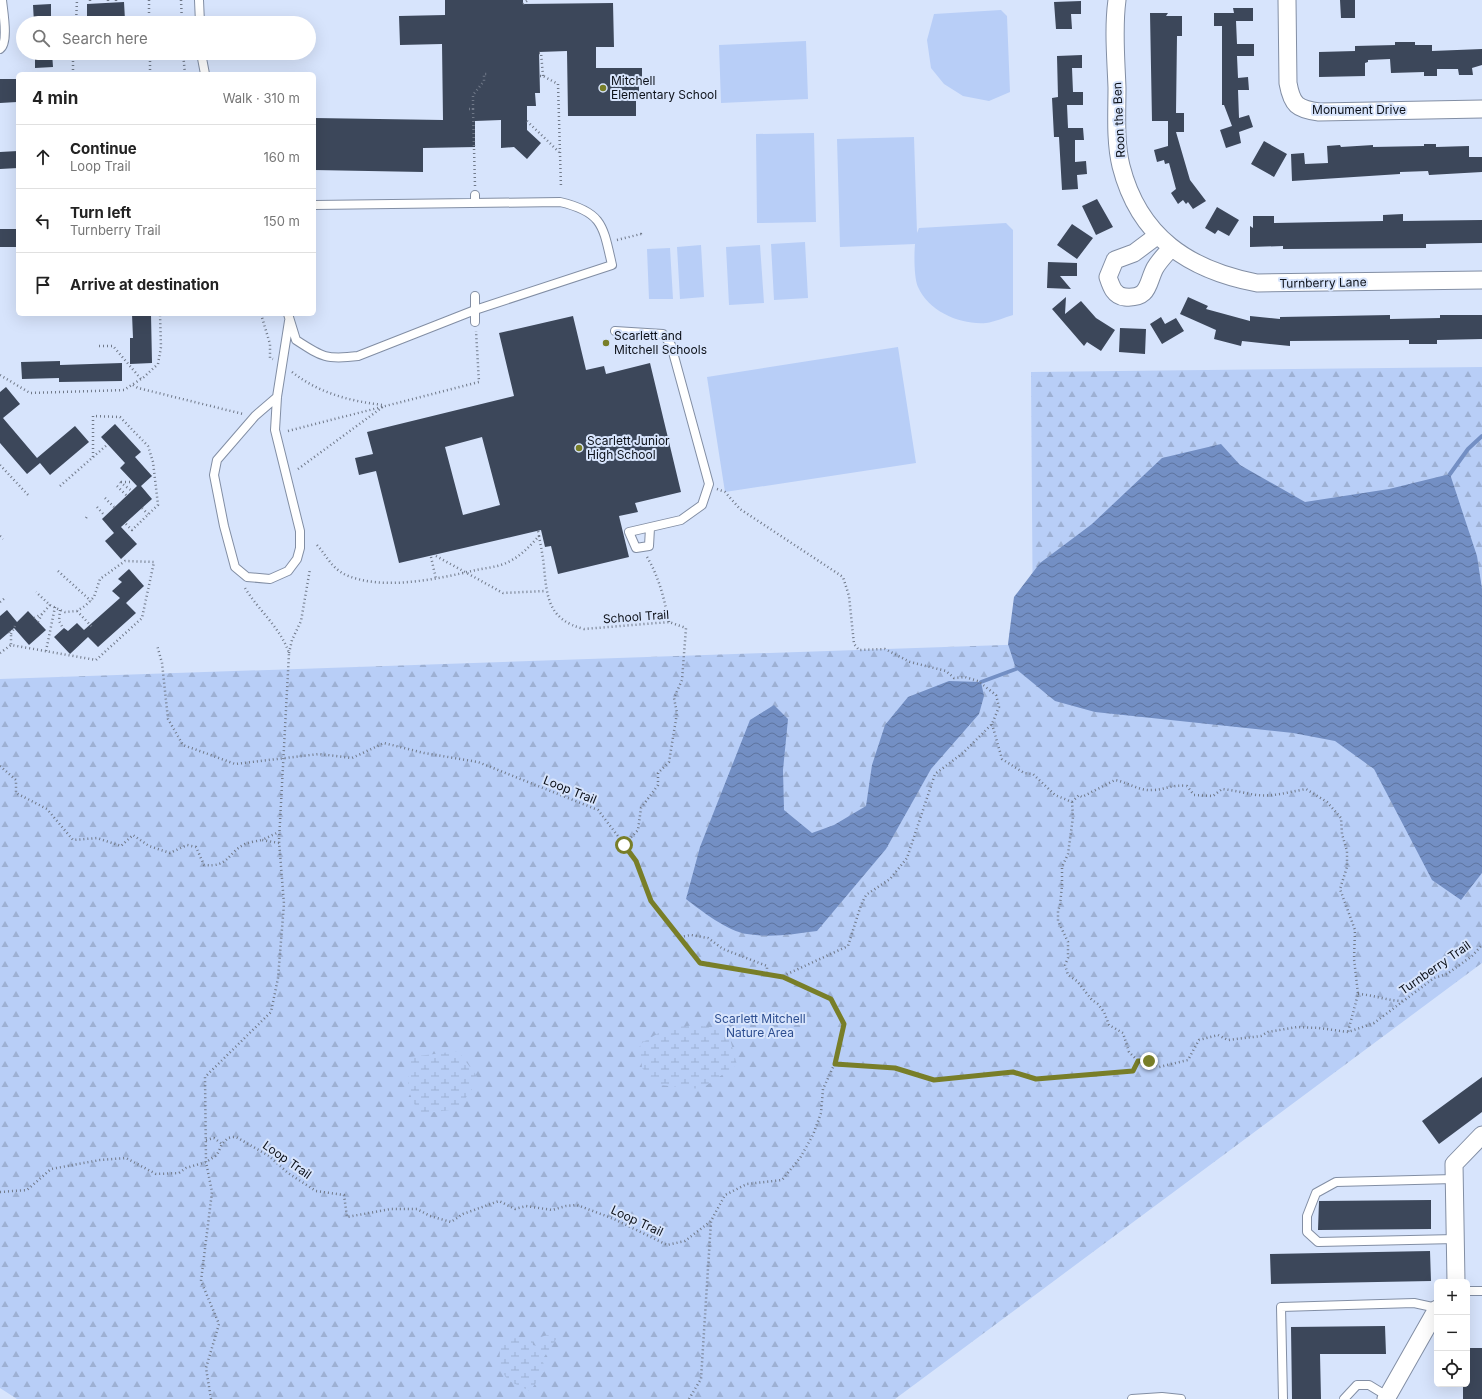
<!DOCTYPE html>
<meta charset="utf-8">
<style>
:root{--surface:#fff;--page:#f2f2f2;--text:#222;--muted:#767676;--line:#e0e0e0}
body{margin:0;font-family:Inter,sans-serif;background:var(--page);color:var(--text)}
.controls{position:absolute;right:12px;bottom:12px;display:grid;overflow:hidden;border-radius:6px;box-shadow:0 4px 16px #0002}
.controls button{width:36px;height:36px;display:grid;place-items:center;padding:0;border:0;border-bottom:1px solid var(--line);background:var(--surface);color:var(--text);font:20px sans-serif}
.stop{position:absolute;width:12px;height:12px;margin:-9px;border:3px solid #787e28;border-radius:50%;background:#fff}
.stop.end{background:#787e28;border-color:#fff;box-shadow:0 1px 4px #0008}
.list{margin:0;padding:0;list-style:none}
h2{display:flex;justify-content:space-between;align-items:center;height:52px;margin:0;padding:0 16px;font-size:17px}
h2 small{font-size:13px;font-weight:400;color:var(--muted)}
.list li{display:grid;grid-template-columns:26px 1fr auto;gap:12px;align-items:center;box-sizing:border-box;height:64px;padding:0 16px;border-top:1px solid var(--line)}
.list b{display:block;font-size:15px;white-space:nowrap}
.list p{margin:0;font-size:13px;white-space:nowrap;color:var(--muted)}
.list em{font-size:13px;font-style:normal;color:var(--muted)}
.icon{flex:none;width:22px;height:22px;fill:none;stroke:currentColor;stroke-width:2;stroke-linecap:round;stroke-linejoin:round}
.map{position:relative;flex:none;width:1482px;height:1399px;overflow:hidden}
.search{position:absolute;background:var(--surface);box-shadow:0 4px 16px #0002;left:16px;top:16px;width:300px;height:44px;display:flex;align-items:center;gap:10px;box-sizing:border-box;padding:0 14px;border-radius:22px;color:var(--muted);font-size:15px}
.panel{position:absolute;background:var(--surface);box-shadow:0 4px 16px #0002;left:16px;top:72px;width:300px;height:244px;border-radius:6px}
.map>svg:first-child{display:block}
.forest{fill:url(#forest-firs)}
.wetland{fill:url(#wetland-marsh)}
.garden{fill:#b8cef7}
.water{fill:url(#water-waves)}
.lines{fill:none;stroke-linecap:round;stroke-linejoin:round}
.stream{stroke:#738fc4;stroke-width:4}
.building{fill:#3c475a;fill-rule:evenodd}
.lane-casing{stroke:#828ea4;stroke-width:10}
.street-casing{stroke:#828ea4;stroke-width:19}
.path{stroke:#707989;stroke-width:2.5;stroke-dasharray:1 3;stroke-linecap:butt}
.lane{stroke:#fff;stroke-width:8}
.street{stroke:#fff;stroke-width:17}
.route{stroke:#787e28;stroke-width:5}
.poi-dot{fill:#787e28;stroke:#d7e4fc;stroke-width:1.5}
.labels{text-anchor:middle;stroke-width:4;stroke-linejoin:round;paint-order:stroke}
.poi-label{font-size:12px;fill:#0c1018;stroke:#d7e4fc;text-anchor:start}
.street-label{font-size:12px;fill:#0c1018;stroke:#d7e4fc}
.park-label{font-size:12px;fill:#2d4e90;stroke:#d7e4fc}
</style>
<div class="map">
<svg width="1482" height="1399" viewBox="0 0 1482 1399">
<defs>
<pattern id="forest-firs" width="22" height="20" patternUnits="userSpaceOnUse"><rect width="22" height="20" fill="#b8cef7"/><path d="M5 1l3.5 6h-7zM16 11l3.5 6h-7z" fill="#9db0d3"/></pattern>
<pattern id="wetland-marsh" width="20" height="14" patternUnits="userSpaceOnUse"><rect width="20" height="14" fill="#b8cef7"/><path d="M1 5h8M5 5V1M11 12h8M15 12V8" fill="none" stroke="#9db0d3"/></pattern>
<pattern id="water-waves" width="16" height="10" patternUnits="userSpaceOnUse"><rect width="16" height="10" fill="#738fc4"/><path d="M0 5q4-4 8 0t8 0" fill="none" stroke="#5d739e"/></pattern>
</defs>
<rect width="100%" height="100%" fill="#d7e4fc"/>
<path class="forest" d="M1482,367V963L895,1399H17L0,1388V679L1033,644L1031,372Z"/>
<path class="wetland" d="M697,1025L728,1031L737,1065L701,1089L659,1085L642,1068L640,1044L667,1028Z
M458,1051L479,1079L458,1109L419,1114L408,1090L410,1057Z
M547,1335L557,1338L542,1360L546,1369L530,1391C524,1388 516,1385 510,1381C498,1373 497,1350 504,1339L532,1337L533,1345L540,1347L541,1337Z"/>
<path class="garden" d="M1001,10L1007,16L1010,92L989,101L963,96L944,84L931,68L927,40L934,14Z
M806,41L808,99L721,103L719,45Z
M814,133L816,222L757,223L756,134Z
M914,137L917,233L919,228L1006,223L1013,230V315C1005,317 995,322 986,323C961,325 929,312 918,287C914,278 914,255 915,244L840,247L837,139Z
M805,242L808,298L774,300L771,244Z
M701,245L704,297L680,299L677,247Z
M760,245L764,303L729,305L726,247Z
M670,248L673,299H649L647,249Z
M898,347L916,463L725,492L707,377Z"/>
<path class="water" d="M1221,444L1240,465L1305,502L1389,489L1450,474L1477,556L1482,589V873L1461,900L1432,880L1374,769L1335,741L1293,733L1095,712L1055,701L1016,669L1008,644L1014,597L1040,563L1092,524L1162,458Z
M949,681L981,682L984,696L979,714L931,769L886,849L817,931C794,934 770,938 747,934C729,932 700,910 686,899L700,847L750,720L774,705L788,719L783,770L784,810L812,833L834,825L866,806L872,765L885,725L908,697Z"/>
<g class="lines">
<path class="stream" d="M1450,474L1468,449L1482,436
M981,682L1016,669"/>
</g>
<path class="building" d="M445,0H523V4L613,3L614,47H596V68H642V85H639V95H636V116H568L567,51L539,52L540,93H535L536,106H527V130L541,143L527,159L514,147L501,148V120L475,121V147L423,148V172L314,170V118L443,120L442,44L400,45L399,16L445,15Z
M1340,0H1355V18H1341Z
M1081,1V14H1071L1072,29H1056L1054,2Z
M124,2L125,20L87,21V4Z
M51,4V23H34L33,5Z
M1233,8H1253V21H1236L1237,44H1254V56H1237L1238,78L1248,77L1249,90H1238L1239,118L1249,115L1253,127L1239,132L1241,143L1226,148L1220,130L1232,126L1224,105H1222V26H1214V13H1234Z
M1150,13H1168L1166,16H1182V36H1177L1176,113H1184V132H1176L1190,180L1206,201L1193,209L1188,202L1186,204L1183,200L1178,204L1171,193L1176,189L1169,163L1165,164L1164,160L1157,162L1154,150L1168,146V121H1152Z
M1395,42H1415V45H1432V51L1482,49V65L1472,68L1473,75H1459L1458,69H1437V76H1424V72L1391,73L1390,59L1368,60V62L1365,63V76L1319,77V52L1355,51V46L1395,45Z
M35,53H52L53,67L35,68Z
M1082,55V68H1072L1073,92H1083V105H1067L1068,128H1083L1084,140H1075V162L1086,161L1087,174L1077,175L1078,189L1062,190L1059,137H1054L1052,98L1058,97L1057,56Z
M0,79H16L17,102L0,103Z
M1264,141L1287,154L1274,177L1251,164Z
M1424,144H1436V147L1469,146V157H1482V172L1429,175L1428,171L1400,172V174L1292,181L1291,154L1304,153L1305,164L1328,163L1327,146L1340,145L1341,147L1373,145V147L1424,146Z
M18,151V168L0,169V152Z
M1097,199L1113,227L1096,235L1082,206Z
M1217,207L1239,220L1229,236L1218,230L1215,234L1205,228Z
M1403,214V221L1482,220V243L1426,244V248L1283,249V246L1250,247V226L1253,228V216H1274V223L1383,221V215Z
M1072,224L1093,238L1077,259L1057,245Z
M0,229H18V247H0Z
M1048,262L1077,263V276H1060L1071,289L1047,288Z
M1066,297L1065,314L1081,301L1096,318L1115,330L1101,351L1087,342L1084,346L1052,309Z
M1188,297L1208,306L1206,309L1250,321V316L1280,319V317L1390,315V319L1440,318V315H1482V339L1437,340V344H1409V340L1290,341V346L1242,341L1241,346L1214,339L1216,330L1180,314Z
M132,314H151L152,363L130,364V338H133Z
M573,316L586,370L604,366L606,374L650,363L681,492L635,503L638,512L619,516L629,557L558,574L551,546L545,547L541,530L399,563L376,471L359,475L355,458L373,454L367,432L514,396L499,333ZM482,437L500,505L463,515L445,447Z
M1161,317L1165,324L1176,318L1184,331L1162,344L1150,324Z
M1120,328L1146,329L1145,354L1119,352Z
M60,361V365L122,363V381L59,382V378L22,379L21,362Z
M6,387L20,404L3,418L37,458L75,426L89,442L50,475L40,463L27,474L0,443V392Z
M115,424L141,452L135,457L152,476L141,486L152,499L121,527L137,544L121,559L105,541L114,533L102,519L137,486L120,468L125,463L101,437Z
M129,569L144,586L126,603L136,613L98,647L88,637L70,654L54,637L64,628L68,631L77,623L84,630L120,598L112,591L122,582L118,579Z
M7,610L17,622L28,611L46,630L29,645L14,628L0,640V616Z
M1482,1077V1112L1439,1144L1422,1121Z
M1431,1200V1229L1318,1230L1319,1201Z
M1430,1251L1431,1281L1271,1284L1270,1254Z
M1385,1326L1386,1354H1320L1321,1399H1292L1291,1327Z
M1467,1348H1482V1399H1463V1384H1467Z"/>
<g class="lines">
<g class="lane-casing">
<path id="lane" d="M199,0L200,23
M0,49C9,43 3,11 2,0
M201,53L205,74
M475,195V203
M475,296V322
M288,314L296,340C322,357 326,360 358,356L475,310L612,265C603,226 603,212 560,202L314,205
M615,331L663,334L671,345L709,484L702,505L681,520L629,532L636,548L649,546L650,528
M277,397L255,416L217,460L214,475L224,526L235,567L247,577L270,579L288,571L297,559L300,548V531L275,430L277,397L289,321
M1454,1179L1336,1182L1316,1193L1307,1216V1232L1318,1242L1456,1239
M1467,1291H1482
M1132,1399L1162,1397L1181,1399
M1283,1399L1281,1307L1414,1303L1437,1308
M1344,1399L1357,1385H1369L1387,1396"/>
</g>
<g class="street-casing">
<path id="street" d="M1117,0C1113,29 1116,59 1117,88C1117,113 1115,141 1121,166C1139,237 1189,270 1257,283L1482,280
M1287,0L1288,83C1292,105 1297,109 1319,112L1482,109
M1158,235L1134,253L1115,260L1108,277C1111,286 1114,296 1125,297C1150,299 1147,283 1155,268C1159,261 1165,255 1171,248
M1456,1282L1454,1164L1482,1135
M1386,1399L1437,1309"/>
</g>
<path class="path" d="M90,0V4
M108,0V3
M116,0V3
M149,0V23
M181,0L182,23
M523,4L528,0
M76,23L77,0
M73,53V74
M150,53V74
M183,53L185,74
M539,53H541L543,76
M540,76H543L558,84L561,188
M469,109H473L475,186
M473,109V95L484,81V74H488
M527,121L559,152
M617,240L641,234V237
M261,314L270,344V358L273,359
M99,346H113L141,379
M292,372C319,393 349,401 383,405
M0,375L30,393L124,390L144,377L158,364L161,347L160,314
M133,385L138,388L243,414
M288,431L479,382L476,331
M93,457V416L120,417L148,446L153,462L158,505L132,530L125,523
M0,465L29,496
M298,469L384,406
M120,482L132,491
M121,482H133
M60,486L108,444
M117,486L127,496
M717,489L725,492L740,509L843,577L849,596L854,644L859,650L885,649L910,662L946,671L954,678L965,677L978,681L996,695L999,707L992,724L963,753L935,774L907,858L890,879L866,895L861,905L848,946L783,976
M105,498L114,507
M97,507L105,516
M142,508L148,514
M86,518L88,515
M0,536L3,539
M539,536C541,547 543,557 544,567C547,599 549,620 584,629L669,622L686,628L682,680L674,698L677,713L669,762L658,773V785L641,808L638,830L624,845
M317,545C327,556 331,568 346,575C383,591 438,579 476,570C486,568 497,567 506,563C520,557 529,547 539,536L538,531
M436,556L503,593L546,591
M431,557L436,579
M647,557C659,577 664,598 669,622
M58,571L91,601
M0,602L5,598
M60,610L59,621L63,628
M77,611L93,628
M34,618L42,614
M38,622L42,614L50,605
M9,632L11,634V645
M11,634L15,626
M46,651L55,607
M0,653L11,645L96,660L142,618L154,562L125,561L100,579L94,597L85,606L77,611L65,612L60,610L50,605L36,592
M289,653L292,640L301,621L310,569
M992,724L1002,759L1024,773L1033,774L1055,795L1072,802L1073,817L1068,854L1062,867V886L1060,905L1058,911V921L1068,942V958L1065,965L1068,975L1077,981L1092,1000L1098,1004L1104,1012L1109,1025L1123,1033L1129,1052L1138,1061
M0,766L16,780V793L47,809L73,840L97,838L121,846L133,835L149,846L170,853L187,845L196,847L204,865C229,868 228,852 245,844C250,842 257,841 262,840
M1072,802L1079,795L1082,797L1115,780C1127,782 1139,791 1152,790C1165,790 1172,784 1187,786L1194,795L1213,796L1222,789C1233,790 1244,793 1256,795C1273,797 1289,792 1306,789L1327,802L1341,818L1342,834L1347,851V867L1340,889L1355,930L1354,959L1358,994L1348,1032
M279,843L262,840L279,832
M680,937L691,935L708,938L723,949L767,966V974
M1358,994C1374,995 1388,1001 1403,1001
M835,1063L895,1068L934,1080L1013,1072L1036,1079L1133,1071L1138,1061H1149L1159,1067L1188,1060L1199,1040L1218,1035L1228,1040L1261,1036L1268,1032L1297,1027L1319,1028L1348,1032L1374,1023L1434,978L1447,974L1472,956L1482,945
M206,1140L214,1138L222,1144
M0,1192L27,1190L51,1169L100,1160L126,1158L156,1174L179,1173L186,1168L206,1162L217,1155L222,1144L228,1138L232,1137H236L269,1156L288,1173L316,1191L344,1195L347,1217L391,1209H417L430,1216L451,1222L463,1214L499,1201L515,1209L526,1206L552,1210L566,1206L577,1205L614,1219L667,1245L685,1241L711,1221L725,1195L747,1184L782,1180L800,1158L813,1135L821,1113L823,1089L835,1063L844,1024L831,999L783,977L700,963L651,901L637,861L598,810L478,762L424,753L384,743L352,758L319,754L235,764L208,754L183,745L168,719L162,663L157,645
M211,1399L206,1368L219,1324L201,1281L212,1192L206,1162L205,1077L271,1012L278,978L284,904L279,841L289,653C280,627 259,611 245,588
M689,1399L701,1379L711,1221"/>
<use href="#lane" class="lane"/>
<use href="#street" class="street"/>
</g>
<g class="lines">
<path class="route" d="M624,845L636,861L651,901L700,963L783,977L831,999L844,1024L835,1064L895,1068L934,1080L1013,1072L1036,1079L1133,1071L1138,1061H1149"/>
</g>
<g class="poi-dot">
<circle cx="603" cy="88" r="4"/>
<circle cx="606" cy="343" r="4"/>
<circle cx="579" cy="448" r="4"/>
</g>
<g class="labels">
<g class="poi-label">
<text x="611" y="85">Mitchell<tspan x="611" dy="14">Elementary School</tspan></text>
<text x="614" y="340">Scarlett and<tspan x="614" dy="14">Mitchell Schools</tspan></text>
<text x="587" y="445">Scarlett Junior<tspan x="587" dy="14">High School</tspan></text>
</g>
<g class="street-label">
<text x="1359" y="114">Monument Drive</text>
<text transform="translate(1119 120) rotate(-93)" y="4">Roon the Ben</text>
<text transform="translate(1323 283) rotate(-1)" y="4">Turnberry Lane</text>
<text transform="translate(636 617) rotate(-4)" y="4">School Trail</text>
<text transform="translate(570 790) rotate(22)" y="4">Loop Trail</text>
<text transform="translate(1435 968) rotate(-35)" y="4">Turnberry Trail</text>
<text transform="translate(287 1160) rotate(35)" y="4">Loop Trail</text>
<text transform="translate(637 1221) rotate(25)" y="4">Loop Trail</text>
</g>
<g class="park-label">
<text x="760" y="1023">Scarlett Mitchell<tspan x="760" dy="14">Nature Area</tspan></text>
</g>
</g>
</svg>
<div class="controls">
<button>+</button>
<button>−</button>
<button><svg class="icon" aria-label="locate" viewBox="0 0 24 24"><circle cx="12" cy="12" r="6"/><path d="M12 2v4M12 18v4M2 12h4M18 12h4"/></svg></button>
</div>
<div class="stop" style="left:624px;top:845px"></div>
<div class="stop end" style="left:1149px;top:1061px"></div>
<div class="search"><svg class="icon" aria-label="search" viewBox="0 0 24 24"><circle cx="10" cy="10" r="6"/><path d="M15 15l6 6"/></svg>Search here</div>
<section class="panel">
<h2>4 min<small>Walk · 310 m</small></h2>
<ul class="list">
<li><svg class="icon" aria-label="ahead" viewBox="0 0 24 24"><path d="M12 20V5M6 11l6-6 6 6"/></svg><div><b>Continue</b><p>Loop Trail</p></div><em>160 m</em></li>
<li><svg class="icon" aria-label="left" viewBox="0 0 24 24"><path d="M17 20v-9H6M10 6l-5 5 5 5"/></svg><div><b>Turn left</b><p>Turnberry Trail</p></div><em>150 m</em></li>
<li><svg class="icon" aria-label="arrive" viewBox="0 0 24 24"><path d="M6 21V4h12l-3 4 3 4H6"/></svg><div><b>Arrive at destination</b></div></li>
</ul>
</section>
</div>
